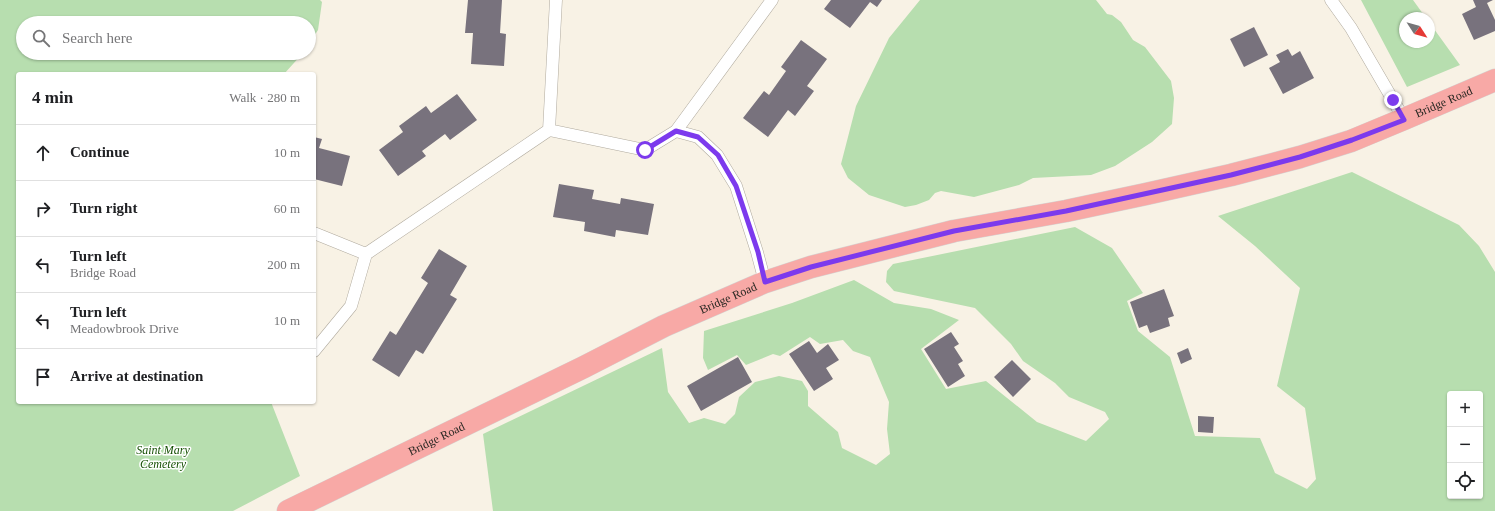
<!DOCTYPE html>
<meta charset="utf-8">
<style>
:root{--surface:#fff;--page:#f6f6f6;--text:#202124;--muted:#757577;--line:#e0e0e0}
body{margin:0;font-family:"Times New Roman",serif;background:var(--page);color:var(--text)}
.controls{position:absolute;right:12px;bottom:12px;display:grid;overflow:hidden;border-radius:4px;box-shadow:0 1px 3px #0004}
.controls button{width:36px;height:36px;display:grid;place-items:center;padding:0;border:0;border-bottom:1px solid var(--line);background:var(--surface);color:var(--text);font:20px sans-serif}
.compass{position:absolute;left:1399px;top:12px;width:36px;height:36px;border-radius:50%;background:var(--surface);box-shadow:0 1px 3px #0004;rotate:126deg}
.stop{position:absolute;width:12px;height:12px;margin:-9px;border:3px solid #7c3aed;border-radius:50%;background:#fff}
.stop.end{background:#7c3aed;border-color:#fff;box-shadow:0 1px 4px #0008}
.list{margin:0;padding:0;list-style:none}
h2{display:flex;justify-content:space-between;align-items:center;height:52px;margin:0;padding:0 16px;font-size:17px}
h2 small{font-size:13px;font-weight:400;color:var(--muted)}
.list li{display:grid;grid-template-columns:26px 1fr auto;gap:12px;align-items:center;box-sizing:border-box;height:56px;padding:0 16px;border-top:1px solid var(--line)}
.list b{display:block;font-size:15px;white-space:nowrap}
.list p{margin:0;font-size:13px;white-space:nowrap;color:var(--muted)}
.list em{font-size:13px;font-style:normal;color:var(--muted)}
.icon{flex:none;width:22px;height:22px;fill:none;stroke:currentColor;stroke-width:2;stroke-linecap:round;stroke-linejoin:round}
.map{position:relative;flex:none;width:1495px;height:511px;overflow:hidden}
.search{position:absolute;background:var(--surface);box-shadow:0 1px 3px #0004;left:16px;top:16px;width:300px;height:44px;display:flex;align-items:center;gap:10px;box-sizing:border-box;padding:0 14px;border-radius:22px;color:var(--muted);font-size:15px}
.panel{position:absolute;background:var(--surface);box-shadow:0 1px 3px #0004;left:16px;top:72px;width:300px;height:332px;border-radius:4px}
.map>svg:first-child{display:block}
.green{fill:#b7deaf;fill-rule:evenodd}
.building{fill:#78727d}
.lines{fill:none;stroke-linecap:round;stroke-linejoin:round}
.lane-casing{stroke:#b0aa9e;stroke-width:13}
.primary-casing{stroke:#d4d4d3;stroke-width:23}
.lane{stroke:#fff;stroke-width:12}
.primary{stroke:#f8a9a6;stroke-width:22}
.route{stroke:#7c3aed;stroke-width:5}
.labels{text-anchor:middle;stroke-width:3;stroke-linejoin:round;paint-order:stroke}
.street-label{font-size:12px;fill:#2a2823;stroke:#fff}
.park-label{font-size:12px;font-style:italic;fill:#165004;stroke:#fff}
</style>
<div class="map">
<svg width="1495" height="511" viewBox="0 0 1495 511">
<rect width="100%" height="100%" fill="#f8f2e5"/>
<path class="green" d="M0,0H320L322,2L318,30L309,44V23H23V53H303L284,74H18V402H271L300,476L233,511H0Z
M920,0H1096L1107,14L1112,15L1121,22L1133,40L1145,47L1171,81L1174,98L1172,124L1152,142L1115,166L1091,175L1033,178L1019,185L974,197L941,191L935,193L929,200L916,205L905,207L869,195L848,178L841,164L856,106L889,38Z
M1361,0H1413L1426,18H1405V42H1429V22L1460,65L1407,87Z
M1352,172L1459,225L1479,246L1495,272V511H493L483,434L662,348L668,392L689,423L704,418L725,424L735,414L739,397L755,382L779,376L802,381L808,391V406L838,432L842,448L876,465L890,454L887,429L889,402L870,357L853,351L843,340L820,344L810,337L780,356L773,354L746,365L737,355L708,370L703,358L704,331L792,303L854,280L894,303L931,309L959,320L921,349L946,389L986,381L1037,422L1086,441L1109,419L1105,412L1069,397L1055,383L1023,361L1011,344L975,308L894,291L886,282L887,271L893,264L1075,227L1112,248L1143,293L1127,301L1138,331L1170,357L1195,436L1260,438L1275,473L1307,489L1316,479L1305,408L1277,386L1300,288L1255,246L1218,216ZM1450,394H1480V496H1450Z"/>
<path class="building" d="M468,0H502L500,33L506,34L504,66L471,64L473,33H465Z
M831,0H882L877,7L870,2L850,28L824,9Z
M1473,0H1493L1487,3L1495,20V31L1474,40L1462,14L1476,7Z
M1254,27L1268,55L1244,67L1230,39Z
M801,40L827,59L807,86L814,91L795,116L788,110L768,137L743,118L764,91L769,95L786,71L781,67Z
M1288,49L1292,56L1300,51L1314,78L1283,94L1269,68L1280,62L1276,55Z
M457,94L477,120L450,140L445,134L422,151L426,156L398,176L379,150L403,132L399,126L426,106L431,113Z
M314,137L322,139L319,148L350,156L342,186L314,179Z
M559,184L594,190L592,199L620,204L621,198L654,204L648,235L616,230L615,237L584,231L585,222L553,217Z
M439,249L467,266L450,295L457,299L423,354L416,350L399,377L372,360L390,331L396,335L428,283L421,278Z
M1164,289L1174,316L1168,318L1170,326L1150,333L1147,325L1139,328L1130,302Z
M951,332L959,344L954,347L963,361L958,364L965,376L948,387L924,349Z
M809,341L817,353L828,344L839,360L826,368L833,379L814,391L789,354Z
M1188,348L1192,359L1181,364L1177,353Z
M738,357L752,382L701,411L687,386Z
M1012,360L1031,379L1013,397L994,377Z
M1198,416L1214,417L1213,433L1198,432Z"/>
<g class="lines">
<g class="lane-casing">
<path id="lane" d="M1331,0L1351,28L1404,119
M549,130L645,150L676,131L772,0
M676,131L698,137L717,155L736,186L757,252L765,282
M314,233L366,254
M314,351L351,306L366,254L549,130L556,0"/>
</g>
<g class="primary-casing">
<g id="primary">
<path id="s1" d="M288,511L584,367L664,326L765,282L811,267L954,231L1066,211L1146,194L1231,175L1300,157L1351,141L1404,119L1495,80"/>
</g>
</g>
<use href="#lane" class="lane"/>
<use href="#primary" class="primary"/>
</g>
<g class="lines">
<path class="route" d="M645,150L676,131L698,137L718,155L736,186L758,252L765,282L811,267L954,231L1066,211L1231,175L1300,157L1352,140L1404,120L1393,100"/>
</g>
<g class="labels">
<g class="street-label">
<text dy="4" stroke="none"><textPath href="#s1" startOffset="1233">Bridge Road</textPath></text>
<text dy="4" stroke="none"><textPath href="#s1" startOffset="489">Bridge Road</textPath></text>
<text dy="4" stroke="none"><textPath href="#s1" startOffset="165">Bridge Road</textPath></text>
</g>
<g class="park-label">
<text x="163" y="454">Saint Mary<tspan x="163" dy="14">Cemetery</tspan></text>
</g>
</g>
</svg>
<div class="controls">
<button>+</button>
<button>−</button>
<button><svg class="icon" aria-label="locate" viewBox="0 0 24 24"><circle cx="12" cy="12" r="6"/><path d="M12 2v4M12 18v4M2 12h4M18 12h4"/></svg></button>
</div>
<svg class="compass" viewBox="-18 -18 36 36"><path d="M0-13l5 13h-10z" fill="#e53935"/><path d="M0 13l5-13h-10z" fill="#757577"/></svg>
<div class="stop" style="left:645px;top:150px"></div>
<div class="stop end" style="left:1393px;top:100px"></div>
<div class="search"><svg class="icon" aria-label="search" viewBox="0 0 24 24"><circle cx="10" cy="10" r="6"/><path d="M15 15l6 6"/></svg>Search here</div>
<section class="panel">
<h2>4 min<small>Walk · 280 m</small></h2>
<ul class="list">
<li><svg class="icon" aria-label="ahead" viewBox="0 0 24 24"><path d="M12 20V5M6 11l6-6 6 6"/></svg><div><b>Continue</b></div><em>10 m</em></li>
<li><svg class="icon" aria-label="right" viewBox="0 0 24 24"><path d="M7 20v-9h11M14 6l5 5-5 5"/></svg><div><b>Turn right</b></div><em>60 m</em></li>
<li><svg class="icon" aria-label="left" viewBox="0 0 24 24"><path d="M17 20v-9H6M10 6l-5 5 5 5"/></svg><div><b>Turn left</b><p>Bridge Road</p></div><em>200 m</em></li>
<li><svg class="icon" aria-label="left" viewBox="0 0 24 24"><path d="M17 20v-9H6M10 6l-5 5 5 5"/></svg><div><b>Turn left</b><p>Meadowbrook Drive</p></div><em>10 m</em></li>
<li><svg class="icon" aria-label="arrive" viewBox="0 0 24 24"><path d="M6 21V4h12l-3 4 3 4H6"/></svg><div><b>Arrive at destination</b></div></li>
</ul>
</section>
</div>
